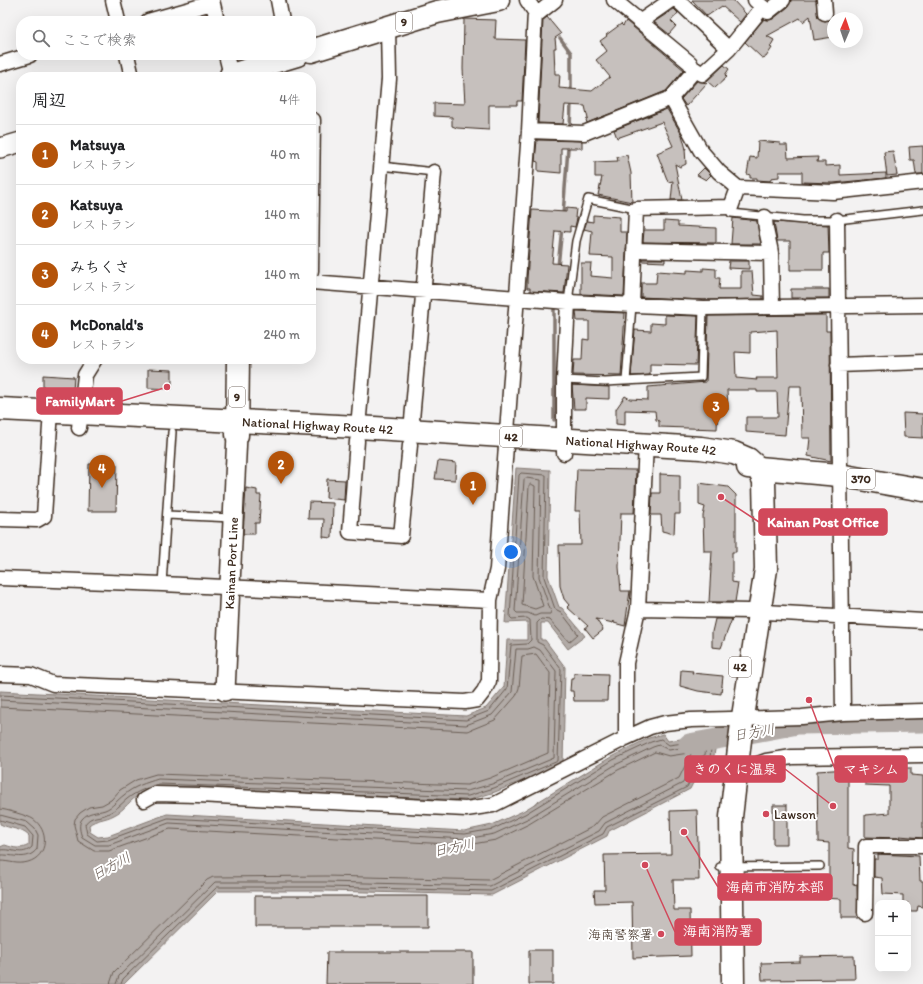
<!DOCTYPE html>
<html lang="ja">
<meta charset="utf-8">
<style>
:root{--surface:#fff;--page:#f6f6f6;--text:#202124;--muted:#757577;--line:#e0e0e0;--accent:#b45309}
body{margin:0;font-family:Itim,"Klee One",sans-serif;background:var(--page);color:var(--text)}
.controls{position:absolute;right:12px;bottom:12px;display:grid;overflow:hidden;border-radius:8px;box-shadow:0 4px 16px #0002}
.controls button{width:36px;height:36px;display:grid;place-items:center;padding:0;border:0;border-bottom:1px solid var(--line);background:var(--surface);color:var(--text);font:20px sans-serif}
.compass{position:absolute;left:827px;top:12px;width:36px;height:36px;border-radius:50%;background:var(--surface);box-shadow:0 4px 16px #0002;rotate:2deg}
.you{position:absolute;left:511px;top:552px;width:14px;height:14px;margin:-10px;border:3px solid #fff;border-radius:50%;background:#1a73e8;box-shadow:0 0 0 6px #1a73e833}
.badge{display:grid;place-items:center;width:26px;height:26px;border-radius:50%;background:var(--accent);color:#fff;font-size:13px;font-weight:700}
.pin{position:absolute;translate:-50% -33px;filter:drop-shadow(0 1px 2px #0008)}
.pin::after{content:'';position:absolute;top:21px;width:14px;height:12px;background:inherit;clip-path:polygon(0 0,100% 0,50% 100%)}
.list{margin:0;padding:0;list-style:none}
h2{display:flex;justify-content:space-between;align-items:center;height:52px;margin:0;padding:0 16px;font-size:17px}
h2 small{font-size:13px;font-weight:400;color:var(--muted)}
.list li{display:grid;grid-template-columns:26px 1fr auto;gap:12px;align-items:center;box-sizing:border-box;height:60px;padding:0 16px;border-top:1px solid var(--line)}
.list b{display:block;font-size:15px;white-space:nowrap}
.list p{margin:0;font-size:13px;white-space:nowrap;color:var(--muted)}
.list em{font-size:13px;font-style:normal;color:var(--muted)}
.icon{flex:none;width:22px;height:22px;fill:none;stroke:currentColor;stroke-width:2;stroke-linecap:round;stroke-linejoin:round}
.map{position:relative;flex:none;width:923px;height:984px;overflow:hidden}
.search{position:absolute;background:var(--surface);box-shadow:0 4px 16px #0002;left:16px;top:16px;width:300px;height:44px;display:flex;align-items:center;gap:10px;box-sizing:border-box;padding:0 14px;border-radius:16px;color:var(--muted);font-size:15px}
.panel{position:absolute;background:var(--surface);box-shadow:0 4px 16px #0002;left:16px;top:72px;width:300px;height:292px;border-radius:16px}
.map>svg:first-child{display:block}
.water{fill:#b2aba7;stroke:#827770}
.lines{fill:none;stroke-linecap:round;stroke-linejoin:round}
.shore{stroke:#6b5e55;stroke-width:1}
.stream{stroke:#827770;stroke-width:3.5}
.river{stroke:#b2aba7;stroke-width:21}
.building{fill:#c6c0bd;stroke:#3b2a1e;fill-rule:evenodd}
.lane-casing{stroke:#3b2a1e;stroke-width:10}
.street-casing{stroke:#3b2a1e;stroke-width:17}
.secondary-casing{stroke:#3b2a1e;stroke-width:22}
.primary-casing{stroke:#3b2a1e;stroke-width:25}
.highway-casing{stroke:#3b2a1e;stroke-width:25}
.lane{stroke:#fff;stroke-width:7}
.street{stroke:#fff;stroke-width:14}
.secondary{stroke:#fff;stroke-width:19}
.primary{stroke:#fff;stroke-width:22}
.highway{stroke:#fff;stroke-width:22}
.poi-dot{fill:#d1495b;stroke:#fff;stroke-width:1.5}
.labels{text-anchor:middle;stroke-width:4;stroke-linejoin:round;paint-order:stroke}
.shield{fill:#fff;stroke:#766a62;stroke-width:1}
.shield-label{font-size:12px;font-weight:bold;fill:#3b2a1e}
.street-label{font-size:13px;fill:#3b2a1e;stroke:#fff}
.poi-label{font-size:13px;fill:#3b2a1e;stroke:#fff;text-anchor:start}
.water-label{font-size:14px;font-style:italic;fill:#65574e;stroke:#fff}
.leader{fill:none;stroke:#d1495b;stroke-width:1.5}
.callout-dot{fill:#d1495b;stroke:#fff;stroke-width:1.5}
.callout{fill:#d1495b;stroke:#d1495b;stroke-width:1.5}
.callout-label{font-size:14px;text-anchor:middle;font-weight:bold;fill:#fff}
</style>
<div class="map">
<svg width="923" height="984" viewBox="0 0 923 984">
<rect width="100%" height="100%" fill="#f3f2f2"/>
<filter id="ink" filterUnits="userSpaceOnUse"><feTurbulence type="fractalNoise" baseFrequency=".025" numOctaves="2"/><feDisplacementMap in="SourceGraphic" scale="8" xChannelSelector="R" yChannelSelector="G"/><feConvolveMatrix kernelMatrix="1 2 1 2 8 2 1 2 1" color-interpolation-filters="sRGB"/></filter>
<g filter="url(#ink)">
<path class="water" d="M516,468L550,470L548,576L559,607L562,608L585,636L568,649L548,623H541V640H545L565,667L563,764L495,792L469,800L188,789C177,790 150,790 141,794C130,799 125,810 114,815C105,820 96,819 89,825L90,832L98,837L108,836L167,814L464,831L492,825L523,811L611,757L649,738L663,734L668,741L718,733L713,761L701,767L690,789L609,831L607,836L492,895L325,891H218L124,984H0V847L5,845C14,848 20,850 29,845V836C21,828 10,829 0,824V691L466,716L486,708L504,687L507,640H527V622L505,623Z"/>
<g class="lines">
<path class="shore" d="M526,478L541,480L539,577L551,612L550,614H540L535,616L528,613H517L515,611L524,480Z
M531,484L535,486L533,576L543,606L535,609L522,605L529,486Z
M0,695L466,720L489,711L507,689L511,645L527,644L531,640L530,620L527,618L512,619L510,617L519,475L521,473L546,475L544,577L555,609L561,612L578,634L569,642L550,620L541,619L537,623V642L543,645L561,669L558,761L494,788L468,796L159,784C147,788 137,791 127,799C120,805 116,810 107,814C99,818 91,815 85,824L87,834L97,841L108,840L168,818L465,834L493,829L525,814L613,760L651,742L661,739L669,745L712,739L710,758L698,765L687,787L607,827L603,834L491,891L325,887H217L123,979L121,984
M0,700L466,725L492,715L512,692L516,649H528L534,647L540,650L556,671L554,758L492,784L467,791L158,779C146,783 134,786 124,795C117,800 113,807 105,810C96,813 89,811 82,819C78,824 80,832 82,837L95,845H109L169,823L466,839L494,834L527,819L615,765L653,747L659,745L669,750L704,744L706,746L705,755L694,761L683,783L605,823L599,831L490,886L325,882H215L119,976L116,984
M0,707L468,731L495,720L516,696L519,688L522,656L536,654L550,673L548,753L490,778L467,785L156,774L136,780L120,790L111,800L102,805L89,807L80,813L75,819L74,825L78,841L94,851H109L170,829L467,845L496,840L529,824L618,770L655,752L669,756L689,753L691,754L679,778L602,817L594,826L489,880L326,876L213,877L207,880L114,972L110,984
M0,809C4,809 29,816 33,819C49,830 49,856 28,862C17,865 10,861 0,861
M0,815L27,822L35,829L38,835L37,849C27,862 13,854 0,855
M0,820L25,827L33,836L32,847C22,857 12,848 0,850"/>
<path class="stream" d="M560,38L571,53V93
M570,129L571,102
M563,215L569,135
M558,267L562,227
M554,305V420"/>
<path class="river" d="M689,744L798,724L923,722"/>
</g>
<path class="building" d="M692,0H733L746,14L740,22L722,6L707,16Z
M791,0H816L818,18L825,21L833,18V37L814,40L810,16L803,22L800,18L767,36L774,40L770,47L772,48L766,57L762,58L745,42L764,19L769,20L773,19L788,7Z
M674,9L678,13L671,21L676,26L669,34L654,22Z
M547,17L561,34L555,38L556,48H554L555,74H560L559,88L592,91L610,77L596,60L607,51L600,41L607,36L606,35L621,24L623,26L626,21L684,70L666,91L587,123L586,120L588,119L585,106L565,105L563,124L538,123L543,20Z
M464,19L496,20L495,39L525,40L522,101H517V105H489V130L457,128L452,126V117L434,116V103L465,104L463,69Z
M724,65L729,69L725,75L727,77L715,88L707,81Z
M697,81L707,83L686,106L681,99Z
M667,109L682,135L686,149H685L686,164L680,167L675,164L682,200H671L673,181L668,182L657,153L673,146L662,122L617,138L614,130Z
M537,140L582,141V148H561V173L538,171V162L535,161Z
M758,141L780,143V145H787L788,158L818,157L817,162H825V166L840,165V175L886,173V178L833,183L802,182V172H779V177L771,178L770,181L757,180V178H750V175L747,174L750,157L757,158Z
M923,146V174H916L914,160H910L909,147Z
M893,151L897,175L887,176L884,152Z
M627,155L631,173L632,202L598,195L602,177H595V162L618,161L617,157Z
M704,168L711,175L706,180L697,175Z
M566,208L576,209L575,218H577L575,227L570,226V232L555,231L552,263L567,264L564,293L530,291V288H527V279L532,210L566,212Z
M593,215L620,217V232H627L624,296L581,294V263H591L590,276L613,278V257L590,256L592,231L584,229L587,221L593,222Z
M733,218L757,221L761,244H731Z
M664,221L678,222V226L716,228V243L643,242L644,230H664Z
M774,222L828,225L829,253H823V270H790V241H777Z
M642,259H665V262L642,261Z
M729,261H749V269L728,268Z
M703,268L716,269V278H720L719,289H741V271H752L754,295L763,296V299L703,300L641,297V283H656L657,271L687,273V270L703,271Z
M791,289H829V298H791Z
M576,311L625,313L621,376L573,375L574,360H582L583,339L589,340V321H577Z
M665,315L698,316L696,365L650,364V375L631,376L635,330L651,331V323L665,324Z
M826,315V331H830L831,461L808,456L810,438H802L801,386H789L785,435L746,432V417H778L777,392H757V390H727L728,410H718L717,429L659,427V421L656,420L655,411L625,410V425L616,424V409L625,396L630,399L648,400V387L706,382L708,316ZM777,330L778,378H756L757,380L736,378L735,352L750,353V332Z
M148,369L172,370V389L148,388Z
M43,375L74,377L73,391H70V396L49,395V391H43Z
M572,385L609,387V399L586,398V409H574Z
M903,413L923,414V438L904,437Z
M438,461L456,463L455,480L435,479Z
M89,464L117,465L116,511H88Z
M577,469L636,470L634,513H621L619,567L621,591H630L625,626L614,623V621L613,623L596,619L603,630L593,638L585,628L588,626L567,607L569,605L564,599L560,586L559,545H581L580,511H575Z
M660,474L680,475V514H675L674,534L662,531L661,515H651L652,493H660Z
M327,479L345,480L344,500L326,498Z
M699,483L728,487L736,495V552H732V582L738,583L735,602H709L712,551H704L703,516L705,507L699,505Z
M246,488L257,490V495H261L259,523H255V534H243Z
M309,502L333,503L332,538L323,537L324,519H308Z
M715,619H732L721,648L712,647V632Z
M681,670L693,671L692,673L723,676L721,694L698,691L680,686Z
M574,673L608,674L607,701H574L573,691H570L571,678H574Z
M865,768H911V775L923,776V838L899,836L900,838L865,837V815L889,813V786L865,785Z
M848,769V848L854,849L853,885L857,884L858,918H841V899L822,898L820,885H829V843L818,842L817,771Z
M773,805H787V844H773Z
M697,810L699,880H673L674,910H690L691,956L633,958L632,902L595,903L594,890H605L604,855L671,854L670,811Z
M878,854L919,856L920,881H923V907L918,906L917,911H908V903H903V895L883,894L882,878L874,877V859H878Z
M255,896H428V927H255Z
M529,950H553V984H529Z
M327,952H473V984H326Z
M854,956L855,979L762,980L761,963L800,962V957Z"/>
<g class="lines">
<g class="lane-casing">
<path id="lane" d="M381,166L434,172
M731,207V213L803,220H837L923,210
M568,302L576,241L588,199L636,209
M564,380L605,382L701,377L703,308
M626,381L632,305
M167,515L232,518
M162,584L172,432
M720,867L820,866"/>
</g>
<g class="street-casing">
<path id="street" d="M113,0L118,21
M212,0L217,21
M278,0L282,21
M677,0L729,49
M755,0L768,12L783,0
M824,0L825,13
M535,16L555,0
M148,21L212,3
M641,21L671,0
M127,55L132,77
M226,55L231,75
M0,64L30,55
M692,67L702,74L729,49L763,7
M671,98L701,151L719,172L738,188L833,192L923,182
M529,131L584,133L671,98L694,71L690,63L614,0
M765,217C765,232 769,239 771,253
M837,220L843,713
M634,250L771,253L772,307
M311,271L313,120
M311,282L568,302L703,308L923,305
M632,305L636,209L731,207L738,188
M838,365L923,362
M358,427L389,79L388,27
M79,428L85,375L95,359
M411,431L434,172
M357,441L350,532L401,536L410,445
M564,453V380L568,302
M0,519L37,520L44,516L51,411
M0,578L162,584L490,600
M638,609L749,611L923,621
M0,674L31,675L53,684L465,702L477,700L484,691L489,681L490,600L497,569L529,131L535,12L527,0
M626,738V663L638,609L646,444
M725,769H745L766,761L792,757L923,755
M144,800L155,794L198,795L466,809L493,805L626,738L650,727L665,723L691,720L802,717L843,713L923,711
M865,913L866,846H923"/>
</g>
<g class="secondary-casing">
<g id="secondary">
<path d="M0,148L21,142"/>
<path id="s1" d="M225,691L237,435"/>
</g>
</g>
<g class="primary-casing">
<path id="primary" d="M311,51L437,12L498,0
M232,77L231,75L297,55
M237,435L238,359"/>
</g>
<g class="highway-casing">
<g id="highway">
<path id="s2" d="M0,409L358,427L701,448L734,453L748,459L758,468L764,481L766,569L742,723L731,817L733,984"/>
<path d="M748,467L839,475L923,490"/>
</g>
</g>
<use href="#lane" class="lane"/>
<use href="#street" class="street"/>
<use href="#secondary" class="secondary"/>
<use href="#primary" class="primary"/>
<use href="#highway" class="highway"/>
</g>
</g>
<g class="poi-dot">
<circle cx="766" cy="814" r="4"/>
<circle cx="661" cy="934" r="4"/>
</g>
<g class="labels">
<g class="shield">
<rect x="396" y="12" width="16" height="20" rx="3"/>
<rect x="229" y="387" width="16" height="20" rx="3"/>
<rect x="500" y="427" width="22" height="20" rx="3"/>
<rect x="847" y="469" width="28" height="20" rx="3"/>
<rect x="729" y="657" width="22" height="20" rx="3"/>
</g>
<g class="shield-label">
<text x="404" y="26">9</text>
<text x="237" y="401">9</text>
<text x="511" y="441">42</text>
<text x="861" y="483">370</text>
<text x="740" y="671">42</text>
</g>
<g class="street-label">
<text dy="5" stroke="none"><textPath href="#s2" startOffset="318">National Highway Route 42</textPath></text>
<text dy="5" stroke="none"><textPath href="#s2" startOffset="642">National Highway Route 42</textPath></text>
<text dy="5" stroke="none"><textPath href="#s1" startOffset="128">Kainan Port Line</textPath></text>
</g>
<g class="poi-label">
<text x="774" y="819">Lawson</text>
<text x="653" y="939" text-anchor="end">海南警察署</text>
</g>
<g class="water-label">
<text transform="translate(754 732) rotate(-10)" y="5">日方川</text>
<text transform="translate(454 847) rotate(-12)" y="5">日方川</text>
<text transform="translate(111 866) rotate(-29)" y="5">日方川</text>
</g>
</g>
<path class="leader" d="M167 387L122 401M721 497L759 522M809 700L835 769M833 806L785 769M684 832L718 887M645 865L675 932"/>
<g class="callout-dot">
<circle cx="167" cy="387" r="4"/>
<circle cx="721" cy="497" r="4"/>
<circle cx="809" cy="700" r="4"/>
<circle cx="833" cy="806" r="4"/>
<circle cx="684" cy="832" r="4"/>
<circle cx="645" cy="865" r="4"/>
</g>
<g class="callout">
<rect x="37" y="388" width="85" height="26" rx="4"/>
<rect x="759" y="509" width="128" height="26" rx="4"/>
<rect x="835" y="756" width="72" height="26" rx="4"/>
<rect x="685" y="756" width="100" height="26" rx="4"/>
<rect x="718" y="874" width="114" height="26" rx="4"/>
<rect x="675" y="919" width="86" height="26" rx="4"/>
</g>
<g class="callout-label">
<text x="80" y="406">FamilyMart</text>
<text x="823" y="527">Kainan Post Office</text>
<text x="871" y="774">マキシム</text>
<text x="735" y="774">きのくに温泉</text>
<text x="775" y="892">海南市消防本部</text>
<text x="718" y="936">海南消防署</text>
</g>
</svg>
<div class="controls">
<button>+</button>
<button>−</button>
</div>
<svg class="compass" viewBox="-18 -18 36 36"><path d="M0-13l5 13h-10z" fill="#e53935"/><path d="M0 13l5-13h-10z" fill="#757577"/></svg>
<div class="you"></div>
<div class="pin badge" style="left:473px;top:505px">1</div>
<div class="pin badge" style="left:281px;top:484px">2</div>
<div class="pin badge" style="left:716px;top:426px">3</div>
<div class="pin badge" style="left:102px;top:488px">4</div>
<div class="search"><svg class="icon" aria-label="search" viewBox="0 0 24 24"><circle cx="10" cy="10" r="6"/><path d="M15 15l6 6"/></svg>ここで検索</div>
<section class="panel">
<h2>周辺<small>4件</small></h2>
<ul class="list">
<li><span class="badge">1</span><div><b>Matsuya</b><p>レストラン</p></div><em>40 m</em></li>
<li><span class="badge">2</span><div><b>Katsuya</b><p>レストラン</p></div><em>140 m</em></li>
<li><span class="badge">3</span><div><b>みちくさ</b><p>レストラン</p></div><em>140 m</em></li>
<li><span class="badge">4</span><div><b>McDonald's</b><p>レストラン</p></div><em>240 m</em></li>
</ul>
</section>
</div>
